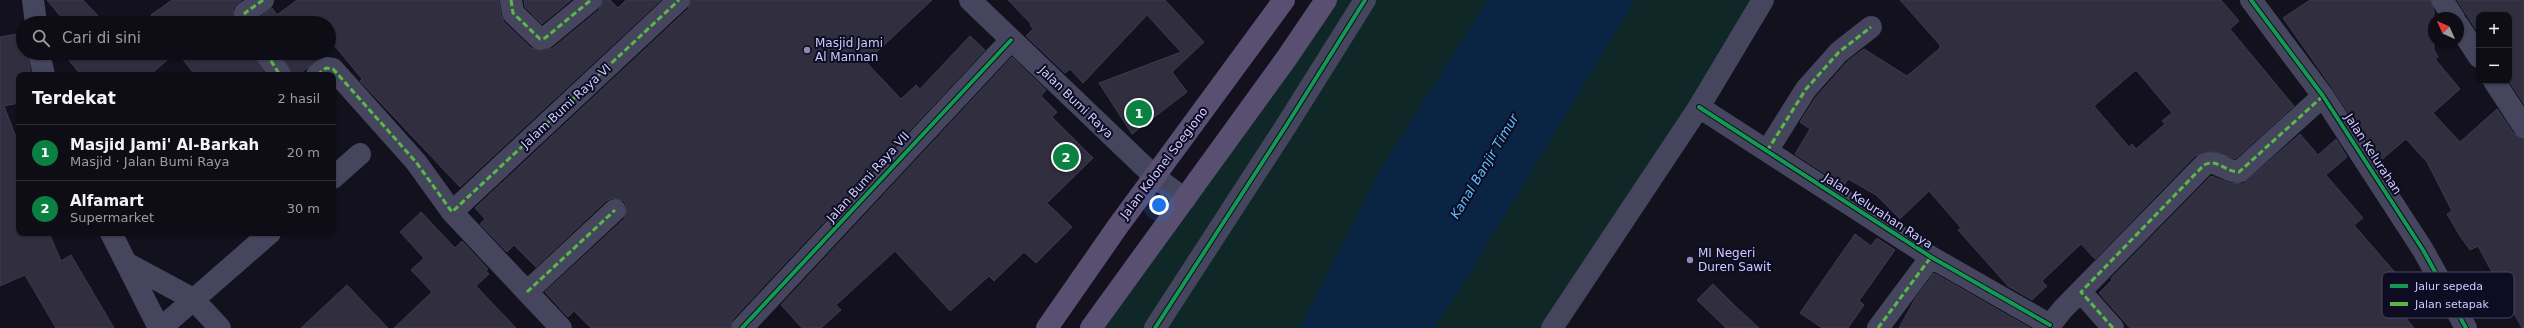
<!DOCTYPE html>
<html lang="id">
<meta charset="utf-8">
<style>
:root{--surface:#0e0d16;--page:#1c1b23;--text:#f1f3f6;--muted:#9b9ca1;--line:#2e2d35;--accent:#0b8043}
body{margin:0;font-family:"DejaVu Sans",sans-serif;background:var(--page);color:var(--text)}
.controls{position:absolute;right:12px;top:12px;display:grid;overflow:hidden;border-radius:8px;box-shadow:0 1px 3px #0004}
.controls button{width:36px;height:36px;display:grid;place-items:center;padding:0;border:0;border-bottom:1px solid var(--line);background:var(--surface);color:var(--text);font:20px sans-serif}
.compass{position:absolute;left:2428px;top:12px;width:36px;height:36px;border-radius:50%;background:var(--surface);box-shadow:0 1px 3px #0004;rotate:315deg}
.you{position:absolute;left:1159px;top:205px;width:14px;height:14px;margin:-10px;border:3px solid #fff;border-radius:50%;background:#1a73e8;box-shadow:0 0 0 6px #1a73e833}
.badge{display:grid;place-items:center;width:26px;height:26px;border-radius:50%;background:var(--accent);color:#fff;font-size:13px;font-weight:700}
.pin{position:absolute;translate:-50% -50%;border:2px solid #fff;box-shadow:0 1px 4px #0006}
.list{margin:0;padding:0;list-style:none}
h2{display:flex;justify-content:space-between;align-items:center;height:52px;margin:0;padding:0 16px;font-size:17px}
h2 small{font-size:13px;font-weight:400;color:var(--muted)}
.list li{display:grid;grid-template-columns:26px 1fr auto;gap:12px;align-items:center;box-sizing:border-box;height:56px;padding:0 16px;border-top:1px solid var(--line)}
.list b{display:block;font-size:15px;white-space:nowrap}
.list p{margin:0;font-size:13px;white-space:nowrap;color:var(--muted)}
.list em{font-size:13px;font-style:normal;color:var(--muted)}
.icon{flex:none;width:22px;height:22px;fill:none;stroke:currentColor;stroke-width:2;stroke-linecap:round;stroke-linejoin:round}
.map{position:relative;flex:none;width:2524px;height:328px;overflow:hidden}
.search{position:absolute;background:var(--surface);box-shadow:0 1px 3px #0004;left:16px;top:16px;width:320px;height:44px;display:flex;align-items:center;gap:10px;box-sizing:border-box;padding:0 14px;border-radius:22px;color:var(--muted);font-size:15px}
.panel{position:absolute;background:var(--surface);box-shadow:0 1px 3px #0004;left:16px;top:72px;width:320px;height:164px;border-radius:8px}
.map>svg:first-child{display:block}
.green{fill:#0f2827}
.water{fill:#0a2444}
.building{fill:#302e3f;stroke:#3c3a51;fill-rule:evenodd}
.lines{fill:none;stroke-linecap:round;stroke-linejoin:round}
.pedestrian{stroke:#45465e;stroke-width:22}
.minor{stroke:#45465e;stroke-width:22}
.tertiary{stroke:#45465e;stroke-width:22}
.primary{stroke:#594f70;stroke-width:22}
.quiet{stroke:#58b947;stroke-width:3;stroke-dasharray:6 3;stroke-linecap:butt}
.cycleway-casing{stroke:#0e0c22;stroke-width:6}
.cycleway{stroke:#139951;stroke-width:4}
.poi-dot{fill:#8c8bb0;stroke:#0e0c22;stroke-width:1.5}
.labels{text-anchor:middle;stroke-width:4;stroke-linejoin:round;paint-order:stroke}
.poi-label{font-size:12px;fill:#ceccff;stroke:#0e0c22;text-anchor:start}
.street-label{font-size:12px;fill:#ceccff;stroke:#0e0c22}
.water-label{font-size:13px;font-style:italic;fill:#5ac1ff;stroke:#0e0c22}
.key{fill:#0e0c22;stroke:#484664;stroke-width:1}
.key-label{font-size:11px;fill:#ceccff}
</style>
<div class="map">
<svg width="2524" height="328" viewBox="0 0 2524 328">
<rect width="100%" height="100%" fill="#12111d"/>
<path class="green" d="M1326,0H1763L1552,328H1091Z"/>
<path class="water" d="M1488,0H1635L1454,299L1433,328H1300L1380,170Z"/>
<path class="building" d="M47,0H83L105,23H66Z
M172,0H242L234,7L233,12L236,23H156L151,15Z
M297,0H499L501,15L504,22L531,48L542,51L553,48L599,10L603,0H610L618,8L626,0H661L460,187L360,81L362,79L335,46L329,51V23H261L260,17L272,8L277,15Z
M524,0H571L542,24L525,7Z
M691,0H932L866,62L901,99L916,85L920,89L970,36L985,50L733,319L730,328H591L574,311L568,317L545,292L624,219L627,208L624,201L613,198L606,201L536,267L514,245L507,252L480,224L485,219L475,208L688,9Z
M1008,0H1165L1204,42L1172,72L1187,92L1132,134L1099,83L1181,52L1147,15L1083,83L1070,69L1065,73L1026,36L1033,29L1030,25L1031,24Z
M1900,0H2221L2239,21L2230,29L2294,106L2235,159L2213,151L2195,156L2095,259L2081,244L2042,281L2047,286L2032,300L2008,286L1958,230L1961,228L1929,191L1900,219L1876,195L1848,179L1844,186L1795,154L1810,129L1800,122L1816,97L1848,61L1864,49L1907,76L1940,48V45ZM2136,70L2172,113L2162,121L2165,124L2136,149L2132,144L2129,147L2094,106Z
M2310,0H2430L2434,11V50L2438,57L2435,59L2460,89L2433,113L2460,142L2497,109L2514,134L2524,139V328H2522L2478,246L2470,250L2460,236L2447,214L2452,211L2427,162L2406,139L2380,161L2333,89L2283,18Z
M2457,0H2524V104L2509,81V15H2479V34Z
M23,33V53H27L31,75H19V103L4,106L19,145V233H49L61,261L71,255L114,328H56L25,275L0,286V37Z
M63,53H175L150,75H81Z
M178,53H254L265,75H195Z
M281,53H327L298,75H292Z
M1012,57L1046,90L1041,96L1057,112L1052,117L1093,158L1047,203L1072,227L1036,263L1024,252L994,281L989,276L950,311L895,251L836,305L841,310L821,328H802L781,305Z
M2300,134L2318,155L2336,139L2347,157L2326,175L2363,218L2354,225L2418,299L2402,313L2414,328H2130L2099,293L2112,280L2111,278L2211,176L2230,183L2243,184Z
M421,212L455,248L462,241L488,269L486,271L489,274L476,286L516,328H394L432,292L411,270L424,258L400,232Z
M1855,234L1871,246L1877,238L1895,250L1859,301L1864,305L1848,328H1822L1800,313Z
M1934,273L2030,328H1899L1915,299Z
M1713,284L1733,304L1759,328H1726L1697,300Z
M347,285L388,328H301Z"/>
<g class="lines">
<path class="pedestrian" d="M1155,328L1286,126L1365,0"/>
<path class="minor" d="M33,0L36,23
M511,0L513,13L540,39L545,38L591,0
M970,0L1155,177L1185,199
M2251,0L2323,96L2423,250L2466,328
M2442,0L2454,18
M249,23L245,13L263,0
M2458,25L2479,57
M39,53L44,75
M266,53L280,75
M317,75L326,68L333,69L416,162L452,212L561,328
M2494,81L2524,127
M1699,107L1931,257L2050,325
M1767,151L1806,89L1839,52L1871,27
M333,178L360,154
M452,212L679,0
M111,233L159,328
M128,264L193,299L220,328
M527,292L615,210
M2081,292L2113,328
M161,328L270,233
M742,328L1011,40
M1878,328L1931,257
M2048,328L2062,310L2204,165C2217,158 2225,172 2239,172L2323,96"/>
<path class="tertiary" d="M1552,328L1699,107L1763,0"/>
<path class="primary" d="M1047,328L1118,226L1284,0
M1091,328L1286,59L1326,0"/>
<path class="quiet" d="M511,0L513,13L540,39L545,38L591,0
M249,23L245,13L263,0
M266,53L280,75
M317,75L326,68L333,69L416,162L452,212L679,0
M1767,151L1806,89L1839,52L1871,27
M527,292L615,210
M1878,328L1931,257
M2113,328L2081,292L2204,165C2217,158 2225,172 2239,172L2323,96"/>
<g class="cycleway-casing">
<path id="cycleway" d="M2251,0L2323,96L2423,250L2466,328
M1699,107L1931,257L2050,325
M742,328L1011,40
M1155,328L1286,126L1365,0"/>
</g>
<use href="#cycleway" class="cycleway"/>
</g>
<g class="poi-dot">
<circle cx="807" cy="50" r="4"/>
<circle cx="1690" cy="260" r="4"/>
</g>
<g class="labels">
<g class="poi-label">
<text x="815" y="47">Masjid Jami<tspan x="815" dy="14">Al Mannan</tspan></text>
<text x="1698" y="257">MI Negeri<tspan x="1698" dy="14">Duren Sawit</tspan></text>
</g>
<g class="street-label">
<text transform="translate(1076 102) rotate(44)" y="4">Jalan Bumi Raya</text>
<text transform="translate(566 106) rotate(-43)" y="4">Jalam Bumi Raya VI</text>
<text transform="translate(2373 154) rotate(57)" y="4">Jalan Kelurahan</text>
<text transform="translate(1164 163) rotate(-53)" y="4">Jalan Kolonel Soegiono</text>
<text transform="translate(868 177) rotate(-48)" y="4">Jalan Bumi Raya VII</text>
<text transform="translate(1878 211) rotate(33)" y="4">Jalan Kelurahan Raya</text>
</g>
<g class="water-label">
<text transform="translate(1484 166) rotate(-59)" y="5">Kanal Banjir Timur</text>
</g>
</g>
<rect x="2382" y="272" width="132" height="46" rx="6" class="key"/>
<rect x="2390" y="284" width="18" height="4" fill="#139951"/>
<rect x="2390" y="302" width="18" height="4" fill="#58b947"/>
<g class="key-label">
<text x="2415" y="290">Jalur sepeda</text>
<text x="2415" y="308">Jalan setapak</text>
</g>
</svg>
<div class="controls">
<button>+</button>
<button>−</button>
</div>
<svg class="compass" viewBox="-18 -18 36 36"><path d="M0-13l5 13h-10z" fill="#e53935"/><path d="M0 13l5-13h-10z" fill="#9b9ca1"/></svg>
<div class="you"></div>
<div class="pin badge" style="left:1139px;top:113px">1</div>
<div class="pin badge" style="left:1066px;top:157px">2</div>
<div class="search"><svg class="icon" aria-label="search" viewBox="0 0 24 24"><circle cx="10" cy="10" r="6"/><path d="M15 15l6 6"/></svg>Cari di sini</div>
<section class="panel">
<h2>Terdekat<small>2 hasil</small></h2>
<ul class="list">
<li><span class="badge">1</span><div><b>Masjid Jami' Al-Barkah</b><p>Masjid · Jalan Bumi Raya</p></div><em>20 m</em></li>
<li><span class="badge">2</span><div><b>Alfamart</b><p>Supermarket</p></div><em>30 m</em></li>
</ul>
</section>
</div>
